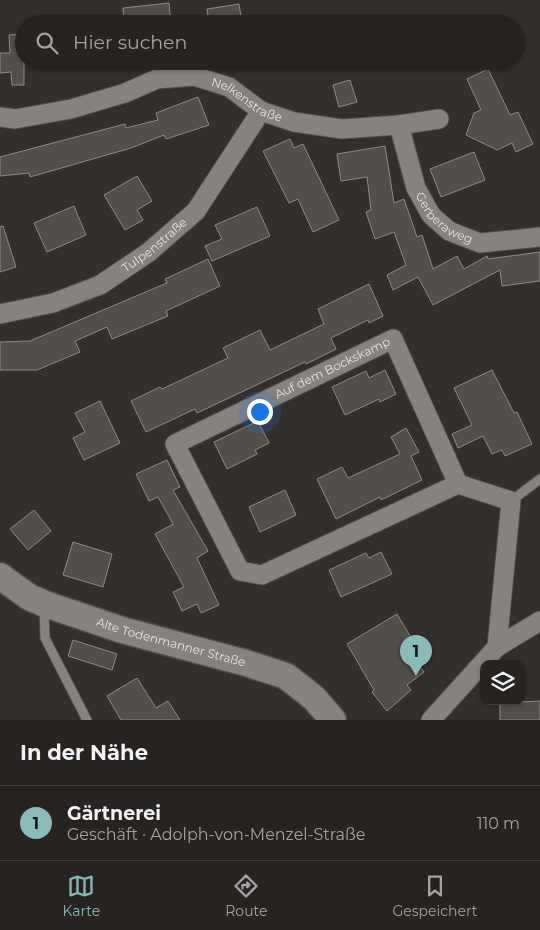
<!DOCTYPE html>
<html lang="de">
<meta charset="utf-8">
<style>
:root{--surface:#262321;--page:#2e2b2a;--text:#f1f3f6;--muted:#a4a4a5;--line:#42403f;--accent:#8bbbb9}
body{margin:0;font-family:Montserrat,sans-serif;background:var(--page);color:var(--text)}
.controls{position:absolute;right:15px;bottom:15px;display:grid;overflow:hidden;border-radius:10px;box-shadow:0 1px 4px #0004}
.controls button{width:45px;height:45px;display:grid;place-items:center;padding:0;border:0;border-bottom:1px solid var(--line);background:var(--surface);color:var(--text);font:25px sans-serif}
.you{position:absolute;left:259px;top:411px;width:18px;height:18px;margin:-12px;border:4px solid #fff;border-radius:50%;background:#1a73e8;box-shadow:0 0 0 8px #1a73e833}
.badge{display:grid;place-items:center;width:32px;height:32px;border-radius:50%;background:var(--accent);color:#111;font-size:16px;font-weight:700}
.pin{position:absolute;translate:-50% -41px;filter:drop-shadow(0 1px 2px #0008)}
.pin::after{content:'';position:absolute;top:26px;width:18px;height:15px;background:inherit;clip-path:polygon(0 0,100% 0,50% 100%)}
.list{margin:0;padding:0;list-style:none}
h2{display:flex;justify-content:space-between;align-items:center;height:65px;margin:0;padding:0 20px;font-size:21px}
h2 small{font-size:16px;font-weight:400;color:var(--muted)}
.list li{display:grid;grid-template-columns:32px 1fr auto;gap:15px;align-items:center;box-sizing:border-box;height:75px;padding:0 20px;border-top:1px solid var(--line)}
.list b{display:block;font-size:19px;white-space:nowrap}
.list p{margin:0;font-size:16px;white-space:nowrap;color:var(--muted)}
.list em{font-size:16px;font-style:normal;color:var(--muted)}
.icon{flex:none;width:28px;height:28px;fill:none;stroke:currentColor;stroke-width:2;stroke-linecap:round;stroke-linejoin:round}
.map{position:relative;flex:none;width:540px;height:720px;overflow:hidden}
.search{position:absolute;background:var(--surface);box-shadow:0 1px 4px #0004;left:15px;right:15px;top:15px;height:55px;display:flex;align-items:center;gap:12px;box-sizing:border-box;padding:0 18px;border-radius:28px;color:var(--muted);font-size:19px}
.sheet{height:140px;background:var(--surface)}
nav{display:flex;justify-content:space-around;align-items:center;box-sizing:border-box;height:70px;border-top:1px solid var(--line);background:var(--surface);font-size:14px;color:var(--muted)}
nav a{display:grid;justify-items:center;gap:2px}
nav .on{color:var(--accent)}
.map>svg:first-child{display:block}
.building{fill:#524f4b;stroke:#8f8c88}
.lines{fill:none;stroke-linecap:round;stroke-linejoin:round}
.lane-casing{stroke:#504c4a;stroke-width:11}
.street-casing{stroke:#504c4a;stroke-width:21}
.secondary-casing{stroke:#504c4a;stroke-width:29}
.lane{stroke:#86827e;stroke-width:9}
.street{stroke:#86827e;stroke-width:19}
.secondary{stroke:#86827e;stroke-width:26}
.labels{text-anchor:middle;stroke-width:5;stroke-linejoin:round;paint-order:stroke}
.street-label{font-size:12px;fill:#e6e4e2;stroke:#332f2c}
</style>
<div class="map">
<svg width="540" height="720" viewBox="0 0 540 720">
<rect width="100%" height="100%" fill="#332f2c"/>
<path class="building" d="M169,3L171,24H124L123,8Z
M239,4L242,24H209L207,9Z
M24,34V85H12L11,72L0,73V53H10L9,35Z
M488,69L510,115L518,112L533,144L516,152L512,143L497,150L466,135L474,113L481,110L467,79Z
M350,80L357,102L339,107L333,85Z
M198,97L209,125L166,139L164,135L131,148L30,177L29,173L0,176V157L125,124L126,128L158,120L156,113Z
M290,139L294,148L303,144L339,220L313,232L298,199L289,203L263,151Z
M385,146L394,203L404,199L417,237L422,235L433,269L457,256L464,269L487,256L488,259L540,252V281L502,286L500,270L433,305L418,277L393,290L387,275L406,265L394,232L375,239L366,212L371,210L367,177L341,181L337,154Z
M474,152L485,180L441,197L430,169Z
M137,176L152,201L137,210L143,220L125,230L104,195Z
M74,206L86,235L47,252L34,223Z
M257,207L270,236L212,261L205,246L222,239L215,225Z
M3,226L16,267L0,272V227Z
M208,259L220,286L166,311L168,316L112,339L107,327L75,341L80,352L37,370H0V342L30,341L167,283L165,279Z
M369,284L383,316L369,323L368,320L331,338L336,349L306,364L305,362L197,413L195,409L146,432L131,401L160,387L162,389L228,358L223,348L260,330L270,350L324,324L318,309Z
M385,370L396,394L380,402L379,399L345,415L332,387L366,371L369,378Z
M492,370L514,413L517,412L532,444L505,456L502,450L492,454L483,436L458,448L452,434L472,425L454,388Z
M100,401L120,443L84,460L73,438L85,432L75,413Z
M258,421L269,443L255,450L257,454L227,469L214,442Z
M406,428L419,452L411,456L422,480L381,500L380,497L336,519L317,479L342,467L348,478L400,454L391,437Z
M167,460L180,487L173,490L208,551L197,558L219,605L201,613L197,604L182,611L173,592L184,587L155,534L173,524L158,497L149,501L136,474Z
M285,490L296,515L260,532L249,507Z
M34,510L51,531L28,550L10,529Z
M73,542L112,554L103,587L63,575Z
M381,552L392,574L341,597L329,570L366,553L369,558Z
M397,614L416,646L407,651L424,672L407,685L411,690L387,711L372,692L374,690L347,644Z
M73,640L117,654L112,670L68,656Z
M137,678L156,708L168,701L180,720H121L107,696Z
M540,701V720H500V703Z"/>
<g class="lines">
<g class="lane-casing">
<path id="lane" d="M511,501L540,479
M44,606L45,638L87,720"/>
</g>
<g class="street-casing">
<g id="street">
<path id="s1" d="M0,117L15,119L71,109L125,93L157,79L194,76L229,87L261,111L294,122L342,129L399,125L439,119"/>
<path id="s2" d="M399,125L416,188L431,215L449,231L480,243L540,237"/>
<path id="s3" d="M0,314L53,303L100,285L149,252L196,211L261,111"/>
<path id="s4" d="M458,484L262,575L240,571L175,444L393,339L458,484L511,501L497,647"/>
<path d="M431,720L497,647L540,621"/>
</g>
</g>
<g class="secondary-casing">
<g id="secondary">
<path id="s5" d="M0,576L29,597L45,604L122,630L246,663L286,676L314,698L333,720"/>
</g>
</g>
<use href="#lane" class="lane"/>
<use href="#street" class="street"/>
<use href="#secondary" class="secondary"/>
</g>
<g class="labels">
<g class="street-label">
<text dy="4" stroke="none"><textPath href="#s1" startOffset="259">Nelkenstraße</textPath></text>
<text dy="4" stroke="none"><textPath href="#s2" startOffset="108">Gerberaweg</textPath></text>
<text dy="4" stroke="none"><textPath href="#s3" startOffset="172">Tulpenstraße</textPath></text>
<text dy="4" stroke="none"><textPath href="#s4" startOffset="556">Auf dem Bockskamp</textPath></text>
<text dy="4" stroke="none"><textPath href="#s5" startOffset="185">Alte Todenmanner Straße</textPath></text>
</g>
</g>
</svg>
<div class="controls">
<button><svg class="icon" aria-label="layers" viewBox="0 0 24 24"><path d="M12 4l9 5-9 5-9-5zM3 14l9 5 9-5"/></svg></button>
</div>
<div class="you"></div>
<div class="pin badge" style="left:416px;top:676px">1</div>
<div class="search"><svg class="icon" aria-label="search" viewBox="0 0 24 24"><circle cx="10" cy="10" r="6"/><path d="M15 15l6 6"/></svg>Hier suchen</div>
</div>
<section class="sheet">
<h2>In der Nähe<small></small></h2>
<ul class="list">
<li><span class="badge">1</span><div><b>Gärtnerei</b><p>Geschäft · Adolph-von-Menzel-Straße</p></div><em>110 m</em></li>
</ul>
</section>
<nav>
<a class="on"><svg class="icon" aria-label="map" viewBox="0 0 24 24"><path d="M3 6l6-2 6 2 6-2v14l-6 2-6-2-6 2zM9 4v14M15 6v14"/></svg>Karte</a>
<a><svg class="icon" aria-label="directions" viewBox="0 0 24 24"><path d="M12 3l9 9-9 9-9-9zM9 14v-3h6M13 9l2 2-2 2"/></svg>Route</a>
<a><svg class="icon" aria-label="saved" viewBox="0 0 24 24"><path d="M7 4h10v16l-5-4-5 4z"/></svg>Gespeichert</a>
</nav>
